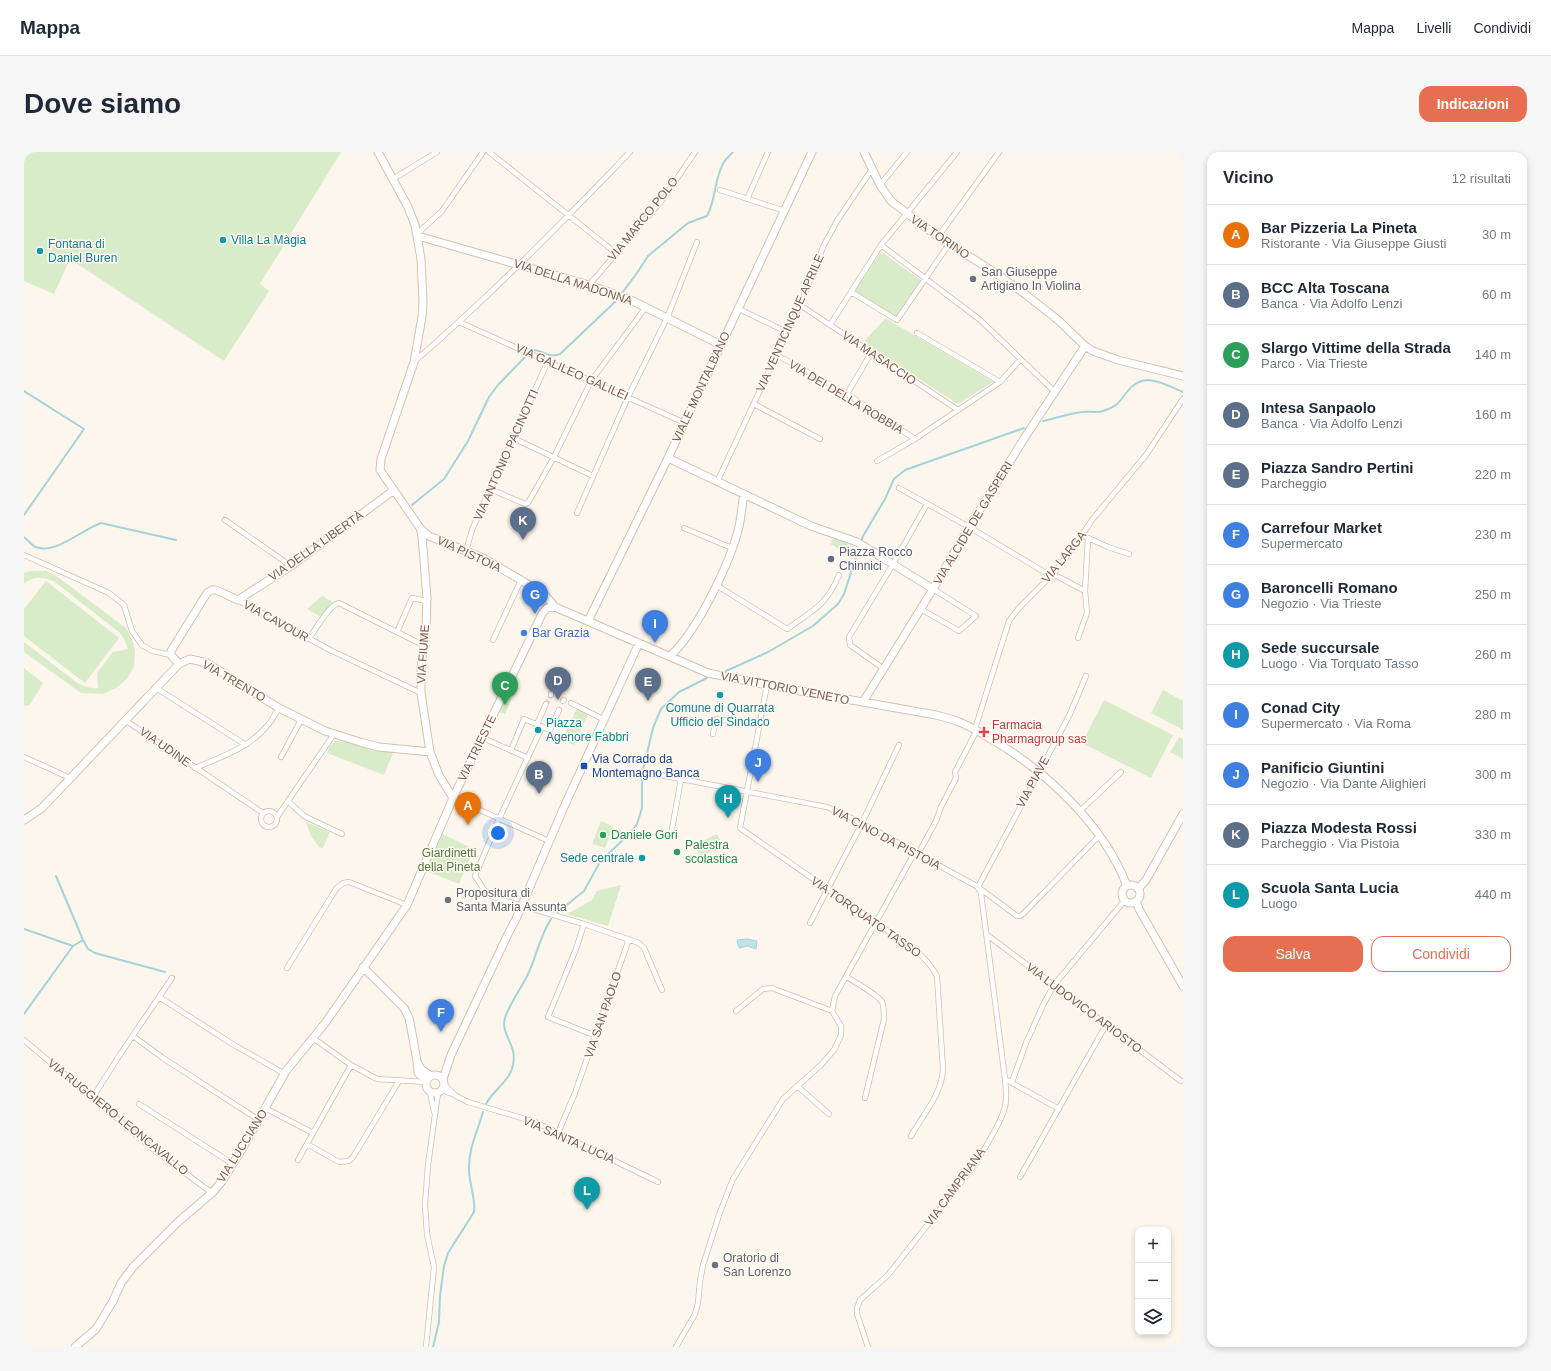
<!DOCTYPE html>
<html lang="it">
<meta charset="utf-8">
<style>
:root{--surface:#fff;--page:#f6f6f7;--text:#1f2937;--muted:#747a83;--line:#e0e1e3;--accent:#e76f51}
body{margin:0;font-family:Arial,sans-serif;background:var(--page);color:var(--text)}
.controls{position:absolute;right:12px;bottom:12px;display:grid;overflow:hidden;border-radius:8px;box-shadow:0 2px 6px #0003}
.controls button{width:36px;height:36px;display:grid;place-items:center;padding:0;border:0;border-bottom:1px solid var(--line);background:var(--surface);color:var(--text);font:20px sans-serif}
.you{position:absolute;left:474px;top:681px;width:14px;height:14px;margin:-10px;border:3px solid #fff;border-radius:50%;background:#1a73e8;box-shadow:0 0 0 6px #1a73e833}
.badge{display:grid;place-items:center;width:26px;height:26px;border-radius:50%;background:var(--accent);color:#fff;font-size:13px;font-weight:700}
.pin{position:absolute;translate:-50% -33px;filter:drop-shadow(0 1px 2px #0008)}
.pin::after{content:'';position:absolute;top:21px;width:14px;height:12px;background:inherit;clip-path:polygon(0 0,100% 0,50% 100%)}
.list{margin:0;padding:0;list-style:none}
h2{display:flex;justify-content:space-between;align-items:center;height:52px;margin:0;padding:0 16px;font-size:17px}
h2 small{font-size:13px;font-weight:400;color:var(--muted)}
.list li{display:grid;grid-template-columns:26px 1fr auto;gap:12px;align-items:center;box-sizing:border-box;height:60px;padding:0 16px;border-top:1px solid var(--line)}
.list b{display:block;font-size:15px;white-space:nowrap}
.list p{margin:0;font-size:13px;white-space:nowrap;color:var(--muted)}
.list em{font-size:13px;font-style:normal;color:var(--muted)}
.actions{display:flex;gap:8px;padding:12px 16px}
.actions a{flex:1;padding:9px 0;border:1px solid var(--accent);border-radius:12px;text-align:center;font-size:14px;color:var(--accent)}
.actions .main{background:var(--accent);color:#fff}
.icon{flex:none;width:22px;height:22px;fill:none;stroke:currentColor;stroke-width:2;stroke-linecap:round;stroke-linejoin:round}
.map{position:relative;flex:none;width:1159px;height:1195px;overflow:hidden;border-radius:12px}
header{display:flex;align-items:center;gap:24px;box-sizing:border-box;height:56px;padding:0 20px;background:var(--surface);border-bottom:1px solid var(--line)}
header strong{font-size:19px}
nav{display:flex;gap:22px;margin-inline-start:auto;font-size:14px}
.intro{display:flex;align-items:center;justify-content:space-between;box-sizing:border-box;height:96px;padding:0 24px}
h1{margin:0;font-size:28px}
.button{padding:10px 18px;border-radius:12px;background:var(--accent);color:#fff;font-size:14px;font-weight:700}
main{display:flex;gap:24px;padding:0 24px}
aside{flex:1;background:var(--surface);border-radius:12px;box-shadow:0 2px 6px #0003}
.map>svg:first-child{display:block}
.green{fill:#d8ecc9}
.water{fill:#bfe3e8;stroke:#a5d3da}
.lines{fill:none;stroke-linecap:round;stroke-linejoin:round}
.stream{stroke:#a5d3da;stroke-width:2}
.street-tunnel{stroke:#dcd0c4;stroke-width:4.5;stroke-dasharray:4.5 2;stroke-linecap:butt}
.street-casing{stroke:#d1beb0;stroke-width:6}
.secondary-casing{stroke:#d6c0b0;stroke-width:9}
.street{stroke:#fff;stroke-width:4.5}
.secondary{stroke:#fff;stroke-width:7}
.culture-dot{fill:#0f9aa8;stroke:#fffaf3;stroke-width:1.5}
.worship-dot{fill:#6b7280;stroke:#fffaf3;stroke-width:1.5}
.service-dot{fill:#5c6f8a;stroke:#fffaf3;stroke-width:1.5}
.shop-dot{fill:#3f7fe0;stroke:#fffaf3;stroke-width:1.5}
.health-dot{fill:#e0444e;stroke:#fffaf3;stroke-width:1.5}
.transit-dot{fill:#1a4fb4;stroke:#fffaf3;stroke-width:1.5}
.leisure-dot{fill:#2e9e5b;stroke:#fffaf3;stroke-width:1.5}
.labels{text-anchor:middle;stroke-width:3;stroke-linejoin:round;paint-order:stroke}
.street-label{font-size:12px;fill:#7a5c4d;stroke:#fffaf3}
.culture-label{font-size:12px;fill:#0d838f;stroke:#fffaf3;text-anchor:start}
.worship-label{font-size:12px;fill:#5b616d;stroke:#fffaf3;text-anchor:start}
.service-label{font-size:12px;fill:#4e5e75;stroke:#fffaf3;text-anchor:start}
.shop-label{font-size:12px;fill:#366cbe;stroke:#fffaf3;text-anchor:start}
.health-label{font-size:12px;fill:#be3a42;stroke:#fffaf3;text-anchor:start}
.transit-label{font-size:12px;fill:#164399;stroke:#fffaf3;text-anchor:start}
.leisure-label{font-size:12px;fill:#27864d;stroke:#fffaf3;text-anchor:start}
.park-label{font-size:12px;fill:#537a41;stroke:#fffaf3}
</style>
<header>
<strong>Mappa</strong>
<nav><a>Mappa</a><a>Livelli</a><a>Condividi</a></nav>
</header>
<div class="intro"><h1>Dove siamo</h1><a class="button">Indicazioni</a></div>
<main>
<div class="map">
<svg width="1159" height="1195" viewBox="0 0 1159 1195">
<rect width="100%" height="100%" fill="#fdf6ec"/>
<path class="green" d="M0,0H317L236,132L245,139L200,209L46,107L30,142L0,129Z
M856,101L858,102L859,101L898,129L872,166L831,139Z
M862,166L873,173L969,230L934,252L841,192V188Z
M809,386L824,391V401L806,392Z
M7,419H22L34,425L102,476L108,487L111,498L110,514L105,524L94,535L79,542L57,541L0,500V490L52,530C59,534 66,537 74,536L73,521L89,500L104,497L100,487L96,481L31,430C21,425 9,423 0,432V421Z
M22,429L95,486L61,531L0,484V457Z
M298,444L309,450L297,465L283,457Z
M0,516L19,531L6,553L0,554Z
M1139,538L1159,549V578L1127,561Z
M482,543L488,546L481,562L475,560Z
M1080,548L1149,583L1127,626L1058,591Z
M553,556L564,562L550,593L538,587Z
M1155,585L1159,587V607L1146,600Z
M311,589H317L369,601L360,623L303,601L305,595Z
M577,669L589,674L581,696L568,692Z
M282,670L306,680L299,696L295,695L287,684Z
M416,681L450,697L435,732L400,718Z
M693,682L699,694L676,705L670,693Z
M597,733L584,774L543,762L568,748L573,739Z"/>
<path class="water" d="M723,787L733,789L732,797L723,794L715,796L713,788Z"/>
<g class="lines">
<path class="stream" d="M598,141L613,121L624,104L664,71L683,64C692,48 690,28 699,12C701,7 706,4 709,0
M508,198C518,197 524,207 536,202L593,148
M0,239L60,277L0,363
M1019,269C1032,266 1044,262 1058,260C1065,259 1073,261 1079,259C1092,255 1095,251 1102,241C1119,218 1138,231 1159,240
M388,353L420,327L444,289L465,245L474,233L501,205
M0,385C4,388 8,394 12,395C31,403 59,377 77,371L152,388
M702,519L722,510L744,500L789,474L814,452L820,442L839,384L861,347L870,327L881,318L1000,276
M32,724L59,788L64,797L71,801L141,820
M534,760L560,739L576,710L607,680L613,672L618,656V622L629,576L637,557L655,540L683,526
M0,777L49,794
M0,862L49,794L59,788
M462,952C469,938 486,929 489,913C493,894 481,888 480,872C480,864 486,854 490,847C495,838 501,829 505,820C513,802 516,784 527,767
M409,1195L415,1170L416,1144L420,1114L424,1101L450,1060C452,1046 445,1032 445,1017C444,998 454,978 459,960"/>
<path class="street-tunnel" d="M522,552L527,543"/>
<g class="street-casing">
<path id="street" d="M465,0L592,101
M369,27L413,0
M856,33L883,0
M696,38L761,59
M723,47L744,0
M394,81L418,59L459,0
M914,85L975,0
M857,93L955,167L1031,240
M565,133L639,47L671,0
M827,140L873,168L925,92
M776,153L934,258
M715,157L763,180
M435,170L661,271
M806,173L857,93L933,0
M893,181L976,230
M753,203L823,242L891,287
M391,209C467,143 537,72 606,0
M823,242L847,201
M730,252L796,287
M489,286L569,324
M853,309L891,287L976,230L996,208
M693,330L776,153L800,93L813,69L848,17
M875,336L945,375L1027,424
M466,337L501,352L504,351L530,305L567,229L622,155
M553,361L604,245L643,166L673,90
M201,368L267,414
M660,376L708,396
M1062,385L1084,395L1105,402
M442,399L448,378L466,337L524,209
M0,403L85,441L100,453L108,479L118,493L128,499L147,503
M1029,422L1061,439L1063,461L1054,486
M692,433L763,477C788,459 803,453 815,423
M1061,439L1064,386
M214,448L306,498L397,541
M897,457L935,479L952,464L909,437
M373,480L388,446L403,449
M285,487C291,478 305,453 315,451L399,493
M469,488L497,428
M860,517L826,493L825,485L869,412L903,352
M743,533L716,676L890,797C900,805 907,813 913,824L919,917C918,942 899,963 887,984
M132,536L222,593
M527,543V542
M539,549L540,548
M547,551L581,568
M101,568L239,661
M513,572L522,552
M518,575L475,667L451,724L463,742L475,747L560,772L615,791L620,796L638,838
M951,577L985,469L994,457L1029,422L1050,395L1068,368L1122,303L1159,247
M689,582L692,567L735,573
M459,586L504,606
M487,598L500,567L526,578L535,558
M0,605L46,626
M257,605L277,568
M171,616C197,605 225,596 243,574C248,569 251,562 255,556
M626,621L803,655L838,671L954,735L993,764H996L999,762L1075,684
M429,646L525,689
M264,649L280,664L318,682
M237 667a8 8 0 1 1 16 0a8 8 0 1 1-16 0Z
M1056,659L1097,620
M253,665L310,582
M647,683L657,627
M894,702L912,669L917,655L932,626L931,620L953,578
M954,735L1045,564L1062,524
M786,771L838,671L875,593
M560,772L552,797L524,865L572,884
M962,782L1157,929
M263,816L312,737L319,731L325,730L383,753
M823,825C832,831 853,842 858,850C860,855 860,861 860,867L841,946
M135,845L210,893L261,922
M808,859L811,844L891,700
M109,884L139,906L235,968
M289,886L327,913L353,927L402,930
M0,888L129,997L188,1041
M981,927L1035,957
M988,930L1002,891L1020,851L1030,833L1101,748
M420,932L432,944L444,950L511,970L634,1030
M773,934L805,962
M418,938L431,943
M552,938L605,787
M406,940L410,960
M69,945L95,904L148,826
M115,952L209,1012
M241,956L289,981
M534,981L551,941
M283,992L315,1010L325,1009L329,1005L375,929
M274,1008L327,913
M996,1025L1082,873
M402,1195L410,1115L403,1082L401,1053L404,1013L414,941
M652,1195L671,1162L674,1151L676,1129L679,1113L696,1060L709,1027L759,947L797,913L810,898L817,883V874L808,859L748,836L739,837L712,859
M844,1195L833,1162V1156L836,1148L864,1123L946,1019C956,1005 977,971 981,955C983,946 982,936 981,927L957,741L954,736"/>
</g>
<g class="secondary-casing">
<path id="secondary" d="M354,0L384,55L391,73L397,107L399,150L398,165L390,210L357,307L356,318L396,376L405,384L459,406L497,428L521,443L531,455
M840,0L856,33L867,49L914,85L967,118L1001,142L1034,168L1061,194L1069,199L1094,208L1159,224
M394,84L565,133L607,148L697,193
M644,306L787,374L833,390L909,437
M396,376L398,384L403,446L402,475L397,515V541L406,600L415,623L429,646
M564,469L644,306L788,0
M646,504C673,480 706,411 715,375C717,365 718,353 720,342
M155,512L147,503V499L183,441L188,438H192L214,448L267,414L370,338
M839,550L909,437L945,375L1003,282L1061,194
M0,668L18,656L155,512L166,507L183,511L255,556L301,579L336,590L355,595L406,600
M1098 742a9 9 0 1 1 18 0a9 9 0 1 1-18 0Z
M1114,737L1122,728L1159,662
M1112,749L1115,757L1159,834
M339,815L380,856L385,866L387,876L393,909L394,921L403,929
M393,910L397,917L407,924
M402 932a9 9 0 1 1 18 0a9 9 0 1 1-18 0Z
M419,927L427,903L484,782L492,767L540,655L615,491
M51,1195L72,1177L89,1149L97,1131L109,1115L155,1069L188,1041L199,1028L218,997L262,919L302,870L383,753L429,646L518,462L523,456L531,455L684,521L743,533L912,563C920,565 928,567 935,570C946,574 957,581 967,587C1022,619 1080,673 1103,734"/>
</g>
<use href="#street" class="street"/>
<use href="#secondary" class="secondary"/>
</g>
<g class="culture-dot">
<circle cx="199" cy="88" r="4"/>
<circle cx="16" cy="99" r="4"/>
<circle cx="696" cy="543" r="4"/>
<circle cx="514" cy="578" r="4"/>
<circle cx="618" cy="706" r="4"/>
</g>
<g class="worship-dot">
<circle cx="949" cy="127" r="4"/>
<circle cx="424" cy="748" r="4"/>
<circle cx="691" cy="1113" r="4"/>
</g>
<circle class="service-dot" cx="807" cy="407" r="4"/>
<circle class="shop-dot" cx="500" cy="481" r="4"/>
<path class="health-dot" d="M958 574h4v4h4v4h-4v4h-4v-4h-4v-4h4z"/>
<rect class="transit-dot" x="556" y="610" width="8" height="8" rx="2"/>
<g class="leisure-dot">
<circle cx="579" cy="683" r="4"/>
<circle cx="653" cy="700" r="4"/>
</g>
<g class="labels">
<g class="street-label">
<text transform="translate(619 67) rotate(-51)" y="4">VIA MARCO POLO</text>
<text transform="translate(916 85) rotate(34)" y="4">VIA TORINO</text>
<text transform="translate(549 130) rotate(18)" y="4">VIA DELLA MADONNA</text>
<text transform="translate(766 171) rotate(-66)" y="4">VIA VENTICINQUE APRILE</text>
<text transform="translate(855 206) rotate(34)" y="4">VIA MASACCIO</text>
<text transform="translate(548 220) rotate(24)" y="4">VIA GALILEO GALILEI</text>
<text transform="translate(677 235) rotate(-65)" y="4">VIALE MONTALBANO</text>
<text transform="translate(822 245) rotate(31)" y="4">VIA DEI DELLA ROBBIA</text>
<text transform="translate(482 303) rotate(-66)" y="4">VIA ANTONIO PACINOTTI</text>
<text transform="translate(949 371) rotate(-59)" y="4">VIA ALCIDE DE GASPERI</text>
<text transform="translate(292 394) rotate(-35)" y="4">VIA DELLA LIBERTÀ</text>
<text transform="translate(445 402) rotate(25)" y="4">VIA PISTOIA</text>
<text transform="translate(1040 405) rotate(-51)" y="4">VIA LARGA</text>
<text transform="translate(252 469) rotate(29)" y="4">VIA CAVOUR</text>
<text transform="translate(399 502) rotate(-86)" y="4">VIA FIUME</text>
<text transform="translate(210 529) rotate(30)" y="4">VIA TRENTO</text>
<text transform="translate(761 536) rotate(11)" y="4">VIA VITTORIO VENETO</text>
<text transform="translate(141 595) rotate(35)" y="4">VIA UDINE</text>
<text transform="translate(453 596) rotate(-64)" y="4">VIA TRIESTE</text>
<text transform="translate(1009 630) rotate(-62)" y="4">VIA PIAVE</text>
<text transform="translate(862 686) rotate(28)" y="4">VIA CINO DA PISTOIA</text>
<text transform="translate(842 765) rotate(35)" y="4">VIA TORQUATO TASSO</text>
<text transform="translate(1060 856) rotate(37)" y="4">VIA LUDOVICO ARIOSTO</text>
<text transform="translate(579 863) rotate(-71)" y="4">VIA SAN PAOLO</text>
<text transform="translate(94 965) rotate(39)" y="4">VIA RUGGIERO LEONCAVALLO</text>
<text transform="translate(545 988) rotate(24)" y="4">VIA SANTA LUCIA</text>
<text transform="translate(218 994) rotate(-58)" y="4">VIA LUCCIANO</text>
<text transform="translate(931 1035) rotate(-54)" y="4">VIA CAMPRIANA</text>
</g>
<g class="culture-label">
<text x="207" y="92">Villa La Màgia</text>
<text x="24" y="96">Fontana di<tspan x="24" dy="14">Daniel Buren</tspan></text>
<text x="696" y="560" text-anchor="middle">Comune di Quarrata<tspan x="696" dy="14">Ufficio del Sindaco</tspan></text>
<text x="522" y="575">Piazza<tspan x="522" dy="14">Agenore Fabbri</tspan></text>
<text x="610" y="710" text-anchor="end">Sede centrale</text>
</g>
<g class="worship-label">
<text x="957" y="124">San Giuseppe<tspan x="957" dy="14">Artigiano In Violina</tspan></text>
<text x="432" y="745">Propositura di<tspan x="432" dy="14">Santa Maria Assunta</tspan></text>
<text x="699" y="1110">Oratorio di<tspan x="699" dy="14">San Lorenzo</tspan></text>
</g>
<g class="service-label">
<text x="815" y="404">Piazza Rocco<tspan x="815" dy="14">Chinnici</tspan></text>
</g>
<g class="shop-label">
<text x="508" y="485">Bar Grazia</text>
</g>
<g class="health-label">
<text x="968" y="577">Farmacia<tspan x="968" dy="14">Pharmagroup sas</tspan></text>
</g>
<g class="transit-label">
<text x="568" y="611">Via Corrado da<tspan x="568" dy="14">Montemagno Banca</tspan></text>
</g>
<g class="leisure-label">
<text x="587" y="687">Daniele Gori</text>
<text x="661" y="697">Palestra<tspan x="661" dy="14">scolastica</tspan></text>
</g>
<g class="park-label">
<text x="425" y="705">Giardinetti<tspan x="425" dy="14">della Pineta</tspan></text>
</g>
</g>
</svg>
<div class="controls">
<button>+</button>
<button>−</button>
<button><svg class="icon" aria-label="layers" viewBox="0 0 24 24"><path d="M12 4l9 5-9 5-9-5zM3 14l9 5 9-5"/></svg></button>
</div>
<div class="you"></div>
<div class="pin badge" style="left:444px;top:673px;background:#e8710a">A</div>
<div class="pin badge" style="left:515px;top:642px;background:#5c6f8a">B</div>
<div class="pin badge" style="left:481px;top:553px;background:#2e9e5b">C</div>
<div class="pin badge" style="left:534px;top:548px;background:#5c6f8a">D</div>
<div class="pin badge" style="left:624px;top:549px;background:#5c6f8a">E</div>
<div class="pin badge" style="left:417px;top:880px;background:#3f7fe0">F</div>
<div class="pin badge" style="left:511px;top:462px;background:#3f7fe0">G</div>
<div class="pin badge" style="left:704px;top:666px;background:#0f9aa8">H</div>
<div class="pin badge" style="left:631px;top:491px;background:#3f7fe0">I</div>
<div class="pin badge" style="left:734px;top:630px;background:#3f7fe0">J</div>
<div class="pin badge" style="left:499px;top:388px;background:#5c6f8a">K</div>
<div class="pin badge" style="left:563px;top:1058px;background:#0f9aa8">L</div>
</div>
<aside>
<h2>Vicino<small>12 risultati</small></h2>
<ul class="list">
<li><span class="badge" style="background:#e8710a">A</span><div><b>Bar Pizzeria La Pineta</b><p>Ristorante · Via Giuseppe Giusti</p></div><em>30 m</em></li>
<li><span class="badge" style="background:#5c6f8a">B</span><div><b>BCC Alta Toscana</b><p>Banca · Via Adolfo Lenzi</p></div><em>60 m</em></li>
<li><span class="badge" style="background:#2e9e5b">C</span><div><b>Slargo Vittime della Strada</b><p>Parco · Via Trieste</p></div><em>140 m</em></li>
<li><span class="badge" style="background:#5c6f8a">D</span><div><b>Intesa Sanpaolo</b><p>Banca · Via Adolfo Lenzi</p></div><em>160 m</em></li>
<li><span class="badge" style="background:#5c6f8a">E</span><div><b>Piazza Sandro Pertini</b><p>Parcheggio</p></div><em>220 m</em></li>
<li><span class="badge" style="background:#3f7fe0">F</span><div><b>Carrefour Market</b><p>Supermercato</p></div><em>230 m</em></li>
<li><span class="badge" style="background:#3f7fe0">G</span><div><b>Baroncelli Romano</b><p>Negozio · Via Trieste</p></div><em>250 m</em></li>
<li><span class="badge" style="background:#0f9aa8">H</span><div><b>Sede succursale</b><p>Luogo · Via Torquato Tasso</p></div><em>260 m</em></li>
<li><span class="badge" style="background:#3f7fe0">I</span><div><b>Conad City</b><p>Supermercato · Via Roma</p></div><em>280 m</em></li>
<li><span class="badge" style="background:#3f7fe0">J</span><div><b>Panificio Giuntini</b><p>Negozio · Via Dante Alighieri</p></div><em>300 m</em></li>
<li><span class="badge" style="background:#5c6f8a">K</span><div><b>Piazza Modesta Rossi</b><p>Parcheggio · Via Pistoia</p></div><em>330 m</em></li>
<li><span class="badge" style="background:#0f9aa8">L</span><div><b>Scuola Santa Lucia</b><p>Luogo</p></div><em>440 m</em></li>
</ul>
<div class="actions"><a class="main">Salva</a><a>Condividi</a></div>
</aside>
</main>
